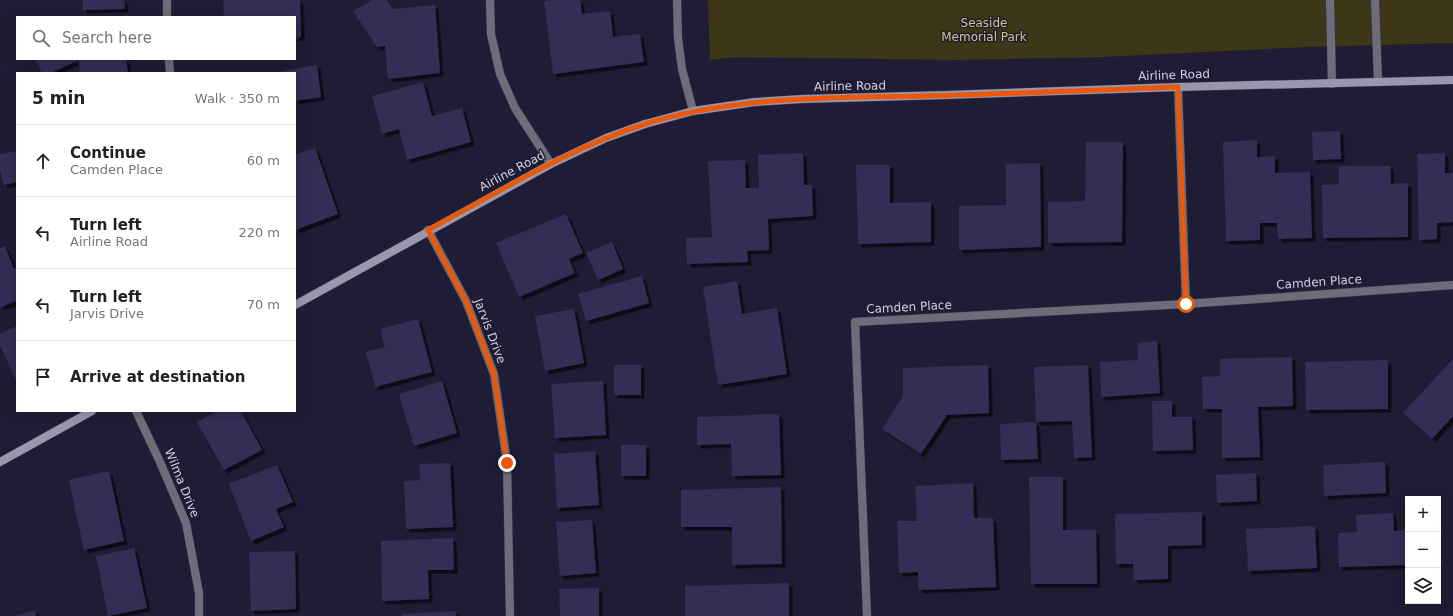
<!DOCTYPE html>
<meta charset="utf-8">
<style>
:root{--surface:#fff;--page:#f6f6f6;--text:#202124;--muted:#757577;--line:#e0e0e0}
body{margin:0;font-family:"DejaVu Sans",sans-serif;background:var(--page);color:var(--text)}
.controls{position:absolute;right:12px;bottom:12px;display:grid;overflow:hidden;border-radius:0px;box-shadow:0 2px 10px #0003}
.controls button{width:36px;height:36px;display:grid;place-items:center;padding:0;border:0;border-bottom:1px solid var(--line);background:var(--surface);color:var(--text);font:20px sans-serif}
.stop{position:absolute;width:12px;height:12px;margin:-9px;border:3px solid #ea580c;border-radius:50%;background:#fff}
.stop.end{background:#ea580c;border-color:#fff;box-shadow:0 1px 4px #0008}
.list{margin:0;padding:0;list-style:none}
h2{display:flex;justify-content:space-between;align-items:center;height:52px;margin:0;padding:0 16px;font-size:17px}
h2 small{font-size:13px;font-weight:400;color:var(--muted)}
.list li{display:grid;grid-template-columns:26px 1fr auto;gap:12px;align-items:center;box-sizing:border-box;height:72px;padding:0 16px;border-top:1px solid var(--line)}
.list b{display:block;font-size:15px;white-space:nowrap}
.list p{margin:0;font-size:13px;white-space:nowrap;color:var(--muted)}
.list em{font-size:13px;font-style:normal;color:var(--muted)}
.icon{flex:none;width:22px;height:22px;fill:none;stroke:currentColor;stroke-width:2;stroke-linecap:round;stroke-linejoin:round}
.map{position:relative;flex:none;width:1453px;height:616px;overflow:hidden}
.search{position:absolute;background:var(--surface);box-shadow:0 2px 10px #0003;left:16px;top:16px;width:280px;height:44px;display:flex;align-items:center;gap:10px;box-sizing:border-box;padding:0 14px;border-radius:0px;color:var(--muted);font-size:15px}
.panel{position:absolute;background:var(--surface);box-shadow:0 2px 10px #0003;left:16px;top:72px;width:280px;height:340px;border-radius:0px}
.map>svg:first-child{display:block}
.green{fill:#3e3717}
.building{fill:#322e54;filter:url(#shadow)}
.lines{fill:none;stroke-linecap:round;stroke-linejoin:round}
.lane-casing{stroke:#3b3a51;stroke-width:9}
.street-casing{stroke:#3b3a51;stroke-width:9}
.secondary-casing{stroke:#3b3a51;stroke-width:9}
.lane{stroke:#6c6c7a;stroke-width:8}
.street{stroke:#6c6c7a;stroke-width:8}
.secondary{stroke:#9897ad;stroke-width:8}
.route{stroke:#ea580c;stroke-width:5}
.labels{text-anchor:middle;stroke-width:3;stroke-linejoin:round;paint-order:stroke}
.park-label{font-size:12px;fill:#d6c57c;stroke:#1f1d35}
.street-label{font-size:12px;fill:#d0d0e1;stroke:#1f1d35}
</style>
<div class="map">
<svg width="1453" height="616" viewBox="0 0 1453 616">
<defs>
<filter id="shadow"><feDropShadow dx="3.5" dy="3.5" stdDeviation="0" flood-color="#0009"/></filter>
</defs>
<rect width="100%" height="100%" fill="#1f1d35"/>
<path class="green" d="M708,0H1453V43L1307,47L1102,57L956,60L735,57L710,60Z"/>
<path class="building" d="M83,0H124L125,9L83,10Z
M223,0H300L301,37L295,38V17H224Z
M372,0H387L393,9L435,5L440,73L388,79L385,46L377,47L353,11Z
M552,0H580L582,14L610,11L613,37L640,34L644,62L553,74L544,1Z
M35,59H126L128,73H80L79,60L51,73H42Z
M317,65L321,97L295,101V73H273Z
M423,82L432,116L462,108L471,142L407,160L399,129L382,134L372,96Z
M1340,131L1341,159L1313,160L1312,132Z
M1257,140V157L1275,156V173L1310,172L1312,238L1278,239L1277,223H1260V240L1226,241L1223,142Z
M1086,142H1123L1122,242L1048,243V202L1085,201Z
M315,148L338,214L295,230V155Z
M17,151V182L4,185L0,170V154Z
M803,153L804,185H812L813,216L768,219L769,250L747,251L748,262L687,264L686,238L712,237L708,161L745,160L746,188H759L758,155Z
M1445,153V173H1453V222L1437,223V239L1419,240L1417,154Z
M1040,163L1041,247L959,250V206L1006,205V164Z
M856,165H890V203L931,202V242L858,244Z
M1339,166H1390L1391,184L1408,183V237L1323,238L1322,185L1339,184Z
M566,214L583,253L569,259L575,273L519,297L496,243Z
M612,242L623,269L598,280L586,253Z
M5,246L14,269L17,267V301L0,307V248Z
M642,276L649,303L586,321L578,294Z
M737,281L742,314L777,308L787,374L718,385L703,287Z
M574,309L584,363L545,371L535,316Z
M418,319L432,372L375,387L366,352L385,347L380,329Z
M17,326V382L0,345V334Z
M1157,341L1160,393L1101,397L1100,362L1138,360L1137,343Z
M1292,357L1293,406L1258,407L1260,457L1222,458V409H1203L1202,377L1220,376V359Z
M1453,359V416L1432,439L1403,413Z
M1388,360V409L1306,410L1305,362Z
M614,365H641V395H614Z
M988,365L989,413L947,415L921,454L882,429L903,396V368Z
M1088,365L1092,457L1074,458L1072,421L1036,422L1034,367Z
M442,381L457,433L414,446L399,394Z
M603,381L606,435L555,438L551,384Z
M1152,401H1172V417H1192L1193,450L1153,451Z
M217,411H241L262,450L224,470L197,422Z
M779,414L781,475L732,476L731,444L697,445V417Z
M1036,422L1038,459L1001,460L1000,424Z
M621,445H646V476H621Z
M595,451L599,505L557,508L554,454Z
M1385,462L1386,493L1324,496L1323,465Z
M450,463L453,527L406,529L404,481L420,480L419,464Z
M277,465L293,502L276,509L284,527L251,541L229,484Z
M109,471L124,541L84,550L69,480Z
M1256,473L1257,501L1217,503L1216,475Z
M1029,477H1063V530H1096L1097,584H1031Z
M973,483L974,518H993L996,587L919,590L918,572L899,573L897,521H917L915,486Z
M781,487L782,564L732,565V527H681V490Z
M1202,512V545L1168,546V579L1134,580L1133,564H1116L1115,514Z
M1393,513L1394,531L1408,530V565L1339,567L1338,533L1357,532L1356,515Z
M592,520L596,573L560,576L556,522Z
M1315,526L1317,568L1248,571L1246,529Z
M453,538L454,570H428L429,599L382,601L381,541Z
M134,548L147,608L108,616L96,556Z
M295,551L296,609L251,611L249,552Z
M789,583V616H685V586Z
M599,588V616H560L559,589Z
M35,610L36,616H15Z
M456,611V616H402V614Z"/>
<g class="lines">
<g class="lane-casing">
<path id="lane" d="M1330,0L1332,84
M1375,0L1378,82"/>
</g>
<g class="street-casing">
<path id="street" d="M167,0V17
M490,0L491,34L500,74L515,108L551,164
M677,0L678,38L682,69L693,111
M169,59L170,73
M1178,87L1186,304
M428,230L466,301L494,374L507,463L510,616
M136,411L160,462L186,523L199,593V616
M867,616L855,322L1186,304L1453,285"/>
</g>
<g class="secondary-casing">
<path id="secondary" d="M295,305L551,164L606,138L645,124L693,111L755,102L802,99L946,95L1178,87L1453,80
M0,462L92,411"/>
</g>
<use href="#lane" class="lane"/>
<use href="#street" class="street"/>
<use href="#secondary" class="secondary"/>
</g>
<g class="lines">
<path class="route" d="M507,463L494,374L466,301L428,230C499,192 569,148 645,124C736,96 830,98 924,96C1009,94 1093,90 1178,87L1186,304"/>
</g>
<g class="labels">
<g class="park-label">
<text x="984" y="27">Seaside<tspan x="984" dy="14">Memorial Park</tspan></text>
</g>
<g class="street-label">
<text transform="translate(1174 75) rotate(-2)" y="4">Airline Road</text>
<text transform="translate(850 86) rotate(-1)" y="4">Airline Road</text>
<text transform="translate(512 171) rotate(-28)" y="4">Airline Road</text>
<text transform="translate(1319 282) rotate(-4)" y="4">Camden Place</text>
<text transform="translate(909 307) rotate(-3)" y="4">Camden Place</text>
<text transform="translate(490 331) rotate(69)" y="4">Jarvis Drive</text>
<text transform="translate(182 483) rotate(68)" y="4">Wilma Drive</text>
</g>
</g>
</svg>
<div class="controls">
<button>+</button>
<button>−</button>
<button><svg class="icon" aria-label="layers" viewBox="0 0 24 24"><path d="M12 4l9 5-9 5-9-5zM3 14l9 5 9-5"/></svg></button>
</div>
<div class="stop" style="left:1186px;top:304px"></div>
<div class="stop end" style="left:507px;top:463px"></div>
<div class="search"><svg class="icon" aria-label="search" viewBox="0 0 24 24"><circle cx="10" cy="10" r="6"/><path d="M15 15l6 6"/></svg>Search here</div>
<section class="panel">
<h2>5 min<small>Walk · 350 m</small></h2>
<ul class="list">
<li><svg class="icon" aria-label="ahead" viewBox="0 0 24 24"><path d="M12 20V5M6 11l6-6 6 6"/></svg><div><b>Continue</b><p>Camden Place</p></div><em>60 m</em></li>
<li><svg class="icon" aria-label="left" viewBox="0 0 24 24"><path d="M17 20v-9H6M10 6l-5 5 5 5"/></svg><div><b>Turn left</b><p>Airline Road</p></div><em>220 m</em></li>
<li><svg class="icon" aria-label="left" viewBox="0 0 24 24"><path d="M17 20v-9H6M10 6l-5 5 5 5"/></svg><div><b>Turn left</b><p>Jarvis Drive</p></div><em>70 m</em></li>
<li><svg class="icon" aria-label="arrive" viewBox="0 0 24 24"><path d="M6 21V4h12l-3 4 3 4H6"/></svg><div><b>Arrive at destination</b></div></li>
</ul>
</section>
</div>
